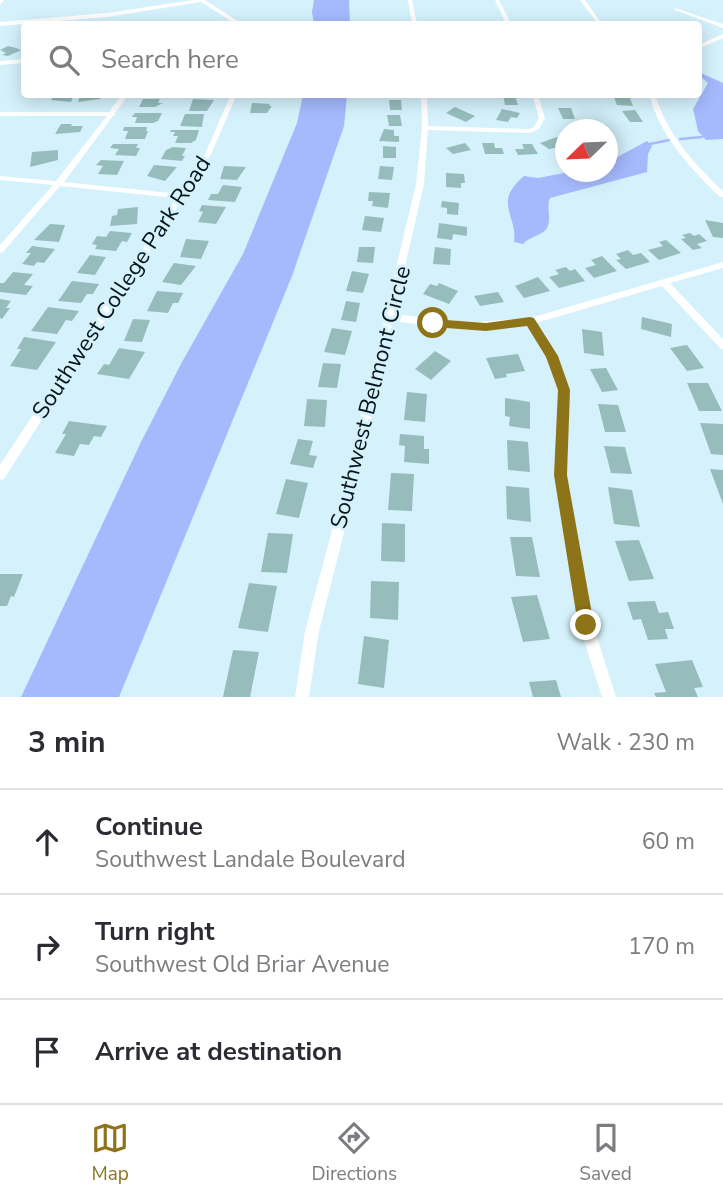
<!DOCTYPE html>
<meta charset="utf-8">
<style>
:root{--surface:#fff;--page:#f2f2f3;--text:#2b2b33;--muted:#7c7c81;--line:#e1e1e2;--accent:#8e7419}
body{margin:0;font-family:"Nunito Sans",sans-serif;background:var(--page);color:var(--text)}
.compass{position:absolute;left:555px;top:119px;width:63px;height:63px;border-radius:50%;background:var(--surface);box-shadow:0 4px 18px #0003;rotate:247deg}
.stop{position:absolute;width:21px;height:21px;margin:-16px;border:5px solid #8e7419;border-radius:50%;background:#fff}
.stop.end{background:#8e7419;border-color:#fff;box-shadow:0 2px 7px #0008}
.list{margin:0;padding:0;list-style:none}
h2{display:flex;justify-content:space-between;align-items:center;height:91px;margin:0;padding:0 28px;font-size:30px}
h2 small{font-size:23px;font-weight:400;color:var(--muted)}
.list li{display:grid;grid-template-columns:46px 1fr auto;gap:21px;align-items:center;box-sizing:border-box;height:105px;padding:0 28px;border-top:2px solid var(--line)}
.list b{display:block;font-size:26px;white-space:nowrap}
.list p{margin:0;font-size:23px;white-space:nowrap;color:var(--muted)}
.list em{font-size:23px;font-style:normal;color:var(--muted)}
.icon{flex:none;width:38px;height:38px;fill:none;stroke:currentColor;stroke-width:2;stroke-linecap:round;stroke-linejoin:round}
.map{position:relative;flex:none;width:723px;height:697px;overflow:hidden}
.search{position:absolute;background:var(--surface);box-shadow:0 4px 18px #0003;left:21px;right:21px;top:21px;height:77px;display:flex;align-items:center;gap:18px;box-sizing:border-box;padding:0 24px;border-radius:7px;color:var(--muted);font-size:26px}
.sheet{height:406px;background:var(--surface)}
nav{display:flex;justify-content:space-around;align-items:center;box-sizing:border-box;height:98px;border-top:2px solid var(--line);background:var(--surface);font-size:19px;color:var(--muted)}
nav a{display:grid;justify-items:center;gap:4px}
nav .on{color:var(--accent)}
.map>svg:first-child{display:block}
.water{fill:#a5bafd}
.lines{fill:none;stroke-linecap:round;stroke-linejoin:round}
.stream{stroke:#a5bafd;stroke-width:2.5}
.building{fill:#96bdbc}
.street{fill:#fff;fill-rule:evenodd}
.route{fill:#8e7419}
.labels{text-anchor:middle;stroke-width:6;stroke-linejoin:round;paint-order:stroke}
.street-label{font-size:23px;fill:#071418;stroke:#d5f2fc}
</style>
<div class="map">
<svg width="723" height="697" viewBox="0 0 723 697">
<rect width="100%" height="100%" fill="#d5f2fc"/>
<path class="water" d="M314,0H349L350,24H314L312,12Z
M699,72L723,83V139L706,140L698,131L693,109L708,83L699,75Z
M303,95H347L344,126L292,276L119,697H21L141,442L182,362L243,254L297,123Z
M647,141L652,146L648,154L647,172L550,198C546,207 552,218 547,228C543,235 529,237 523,244L514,242C518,215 492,203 524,176L538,178L569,172H608V162Z"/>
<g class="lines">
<path class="stream" d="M680,139L702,137
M650,144L669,140"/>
</g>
<path class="building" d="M8,46L16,48L21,50L8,56L2,55L6,53L0,50Z
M74,94L71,102L51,100L54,95Z
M81,94H102L100,99L78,102Z
M503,95L515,96L518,105H505Z
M613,95L629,96L633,106L617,105Z
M143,99H160L158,103H163L155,107H139Z
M193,99L214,100L207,111H189Z
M389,100H401L402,110H390Z
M252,103L270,104L269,106H272L267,113H250Z
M455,107L475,116L466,122L446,113Z
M558,108H571L575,119H563Z
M502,109L520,113L517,118L511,117L508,122L496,120Z
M635,110L643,122H630L622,111Z
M135,113H162L158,121L153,123H135L137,117H132Z
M185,114H204L202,127L180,126Z
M387,115H400L402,126H389Z
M61,124H72L71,126H83L80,132L55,134Z
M124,127H147L146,131H148L145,139H125L128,131H123Z
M384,129L394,130V136H399V142L379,141Z
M171,130H199L196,140L191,143H175L178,136H173L175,132H170Z
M557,137L566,146L549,149L540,143Z
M465,143L471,150L453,154L446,148Z
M482,143H494L495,148H502L504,154H485Z
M113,144H138L136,148H140L136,156L115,155L119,149L110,148Z
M522,144H532L538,154L518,155L515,149H524Z
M383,146L396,147V158H383Z
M173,147L186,148L182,156H185L182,161L161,159L166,150Z
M58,150V160L30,167L32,152Z
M101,160L124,161L117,175L98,174L103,166L96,165Z
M154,165L177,167L165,181L147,176Z
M224,166L246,167L237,180L220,179Z
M380,166L394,167L392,180L378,179Z
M446,173L464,174L465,183H461V188L446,187Z
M223,185L242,187L235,202L208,200L211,194H218Z
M369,192L390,193L388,208L372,206L373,201H368Z
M442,201L459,203L458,215L447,214V208L441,207Z
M202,205L226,207L216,224L198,222L203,212L199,211Z
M138,207L137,224L110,226L112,216L117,215L118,209Z
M365,216L384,218L381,232L362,230Z
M705,220L723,223V238L713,237Z
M439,223L467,227V236L453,234L452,240L437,238Z
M50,224L65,225L59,242L34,240Z
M110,231L132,233L127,242L122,241L116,251L95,249L97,245L92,244L97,236L106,237Z
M690,233L694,236L699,234L707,241L697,244L702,248L693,250L681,239L686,238L682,235Z
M186,239L209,241L201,259L180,257Z
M666,240L681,253L659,260L648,250L663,246L659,242Z
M32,246L55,249L44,263L37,262L34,266L22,264L31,253H26Z
M359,247H375L373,263L357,262Z
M435,247L451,249L450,265L433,264Z
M628,250L633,255L641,253L650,262L626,269L616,260L621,259L616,254Z
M90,255L106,257L95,275L77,273Z
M602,256L617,271L594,278L585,268L596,265L591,260Z
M174,263L196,266L181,285L162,282Z
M566,267L570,271L575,269L585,281L559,288L549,277L559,274L555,270Z
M352,271L369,274L363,293L346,291Z
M13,272L33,274L24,285L33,286L26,295L0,292V283H4Z
M538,277L550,291L524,298L515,286Z
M72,281L99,284L93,294H87L81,303L58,301Z
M439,283L458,291L449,304L423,294L430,284L437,286Z
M157,291L183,293L178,303H173L168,313L147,311Z
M498,292L504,302L480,306L474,296Z
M0,299L11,301L6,308H10L2,319L0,318Z
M346,301L360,303L356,322L341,320Z
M48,307L79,311L72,321L66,320L57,334L31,331Z
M642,317L672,324L671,337L641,329Z
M133,319L150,320L142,342L124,341Z
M332,328L352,331L345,355L324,352Z
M582,329L602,332L604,356L584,353Z
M24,337L56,342L37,370L10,366L21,349H17Z
M687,345L704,368L687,371L670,348Z
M119,348L145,352L129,379L97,374L104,364L109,365Z
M435,351L451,361L431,380L415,369Z
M518,354L525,371L506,374L507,377L495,379L486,358Z
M323,363L341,364L337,388L318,387Z
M606,368L618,390L602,392L590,369Z
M687,383H708L722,411H699Z
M407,392L427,394L425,422L404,420Z
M505,398L530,402V429L509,426L510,417L505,416Z
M307,399L327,400L325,427L304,426Z
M598,404L618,405L626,432H605Z
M69,421L107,426L101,437L94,436L89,445L80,444L74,456L55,453L66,434H62Z
M700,423L723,424V455L711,454Z
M400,434L424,436V449H429V464L404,462L405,446L399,445Z
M298,439L313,441L309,455L317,456L313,468L290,464Z
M507,440L528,442L530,472L508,470Z
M604,446L625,447L632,474L611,473Z
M710,469L723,470V504Z
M391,473L414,474L412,511L388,510Z
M286,479L308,483L299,518L276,514Z
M506,486L529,488L531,522L507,519Z
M608,487L632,490L640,527L614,524Z
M382,523L405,524V562L381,561Z
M268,533L293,534L287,573L261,572Z
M510,537H532L540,577L516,576Z
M639,540L654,579L629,581L615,541Z
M0,574H23L14,597L11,596L7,606H0Z
M371,581L399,582L398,620L370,618Z
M249,583L277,586L268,632L238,628Z
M537,595L550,639L523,642L511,597Z
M655,601L659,613L668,612L674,629H665L668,639L648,640L641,619L633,620L627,602Z
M364,636L389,640L384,688L358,684Z
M233,650L259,652L250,697H223Z
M692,660L703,687L694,688L698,697H656L654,693L666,692L655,664Z
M556,680L561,697H533L529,682Z"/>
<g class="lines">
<path class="street" d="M0,0H4L0,5Z
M193,0H205L242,24H236L201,2L107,17L0,26V22L107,13Z
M408,0H412L417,24H412Z
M495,0H499L511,24H506Z
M580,0H585L602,24H598Z
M675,8L723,24V28L675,10Z
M723,34V38L698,49V45Z
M24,59V63L0,65V61Z
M122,94H129L115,113V115L113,116L64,182L179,194L205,154L231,94H237L211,154L4,479L0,480V465L176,198L60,186L3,252L0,253V245L53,185L0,180V176L56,181L107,116H0V112H109Z
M421,94H427L428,126L529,129L534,127L539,118L532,94H538L545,118L539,129L530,133L428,130L424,184L394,314L443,320L477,322L530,318L723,262V268L670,283L723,339V349L720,348L662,286L536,323L557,356L569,390L567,475L593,625L616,697H602L579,625L555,475L559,390L547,357L528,325C482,332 438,327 393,321L357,482L319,631L309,697H295L305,631L345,482L416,184L422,128Z
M649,94H655C666,133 694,164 723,191V197H720C690,168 660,136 649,94Z"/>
</g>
<path class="route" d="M530,317L534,318L558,356L570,390L567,475L594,625L591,631L586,633L580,631L578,625L554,475L558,390L546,357L527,326L486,331L433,327L427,323L433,319L486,323Z"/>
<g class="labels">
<g class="street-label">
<text transform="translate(121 287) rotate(-57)" y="8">Southwest College Park Road</text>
<text transform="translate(370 397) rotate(-76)" y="8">Southwest Belmont Circle</text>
</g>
</g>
</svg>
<svg class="compass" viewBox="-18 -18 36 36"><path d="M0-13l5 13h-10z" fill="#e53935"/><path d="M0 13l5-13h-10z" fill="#7c7c81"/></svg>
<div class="stop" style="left:433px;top:323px"></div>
<div class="stop end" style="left:586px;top:625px"></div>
<div class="search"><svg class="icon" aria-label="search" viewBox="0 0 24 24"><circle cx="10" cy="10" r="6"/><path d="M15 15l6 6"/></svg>Search here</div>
</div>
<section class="sheet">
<h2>3 min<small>Walk · 230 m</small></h2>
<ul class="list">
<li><svg class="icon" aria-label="ahead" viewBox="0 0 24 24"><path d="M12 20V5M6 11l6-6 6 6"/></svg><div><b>Continue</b><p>Southwest Landale Boulevard</p></div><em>60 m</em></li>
<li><svg class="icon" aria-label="right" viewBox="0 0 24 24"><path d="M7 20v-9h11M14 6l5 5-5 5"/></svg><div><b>Turn right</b><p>Southwest Old Briar Avenue</p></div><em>170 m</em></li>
<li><svg class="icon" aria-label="arrive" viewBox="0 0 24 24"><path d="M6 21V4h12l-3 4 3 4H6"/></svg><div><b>Arrive at destination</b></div></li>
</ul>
</section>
<nav>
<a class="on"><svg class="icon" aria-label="map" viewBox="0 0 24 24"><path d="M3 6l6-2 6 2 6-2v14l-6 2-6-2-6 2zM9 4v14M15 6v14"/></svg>Map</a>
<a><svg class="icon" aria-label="directions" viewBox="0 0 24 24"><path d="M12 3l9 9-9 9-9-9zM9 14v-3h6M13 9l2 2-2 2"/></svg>Directions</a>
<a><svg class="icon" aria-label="saved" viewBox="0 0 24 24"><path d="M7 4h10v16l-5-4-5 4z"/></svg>Saved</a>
</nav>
